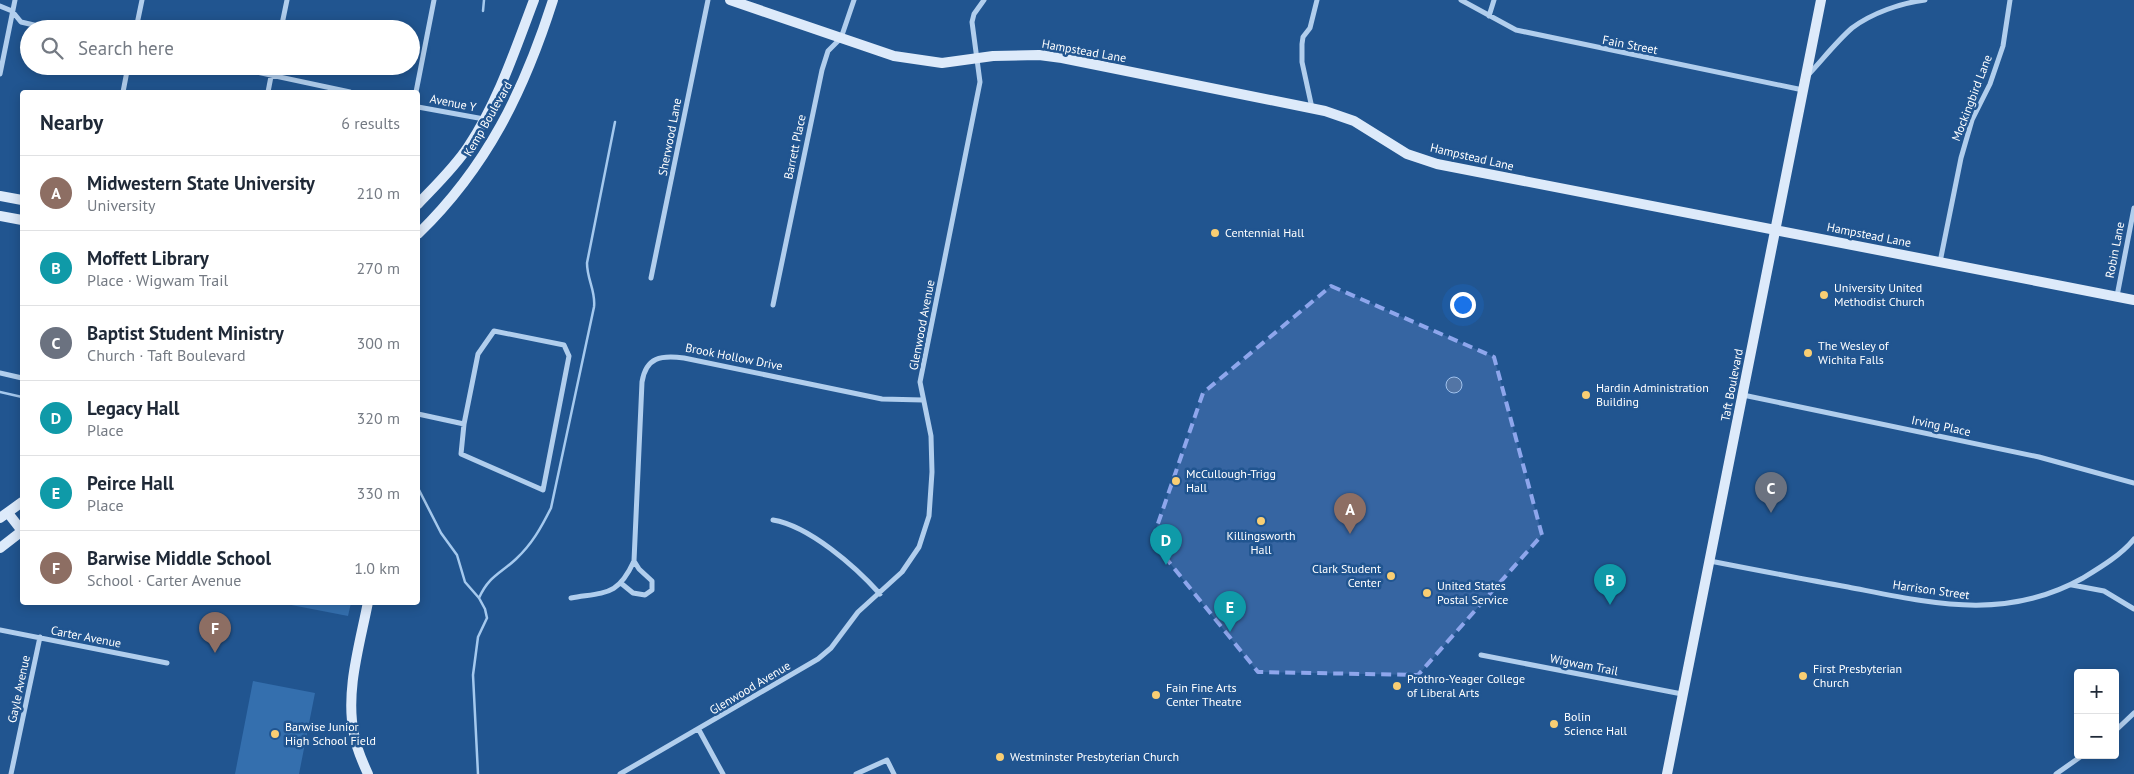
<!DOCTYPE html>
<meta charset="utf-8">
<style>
:root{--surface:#fff;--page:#f2f2f3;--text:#1f2937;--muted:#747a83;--line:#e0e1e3;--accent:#d93025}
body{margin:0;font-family:"PT Sans",sans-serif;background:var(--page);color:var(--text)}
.controls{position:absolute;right:15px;bottom:15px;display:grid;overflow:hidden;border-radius:5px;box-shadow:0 2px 12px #0003}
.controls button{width:45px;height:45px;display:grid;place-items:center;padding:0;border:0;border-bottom:1px solid var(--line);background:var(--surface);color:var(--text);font:25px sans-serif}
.you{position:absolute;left:1462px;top:304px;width:18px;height:18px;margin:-12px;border:4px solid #fff;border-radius:50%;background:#1a73e8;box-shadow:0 0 0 8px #1a73e833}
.badge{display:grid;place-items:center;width:32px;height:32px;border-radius:50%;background:var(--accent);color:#fff;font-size:16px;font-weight:700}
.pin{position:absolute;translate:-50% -41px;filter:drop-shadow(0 1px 2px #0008)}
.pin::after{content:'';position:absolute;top:26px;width:18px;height:15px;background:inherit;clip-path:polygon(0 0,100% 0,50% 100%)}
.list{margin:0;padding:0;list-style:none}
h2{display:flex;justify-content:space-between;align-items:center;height:65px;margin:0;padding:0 20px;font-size:21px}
h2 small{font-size:16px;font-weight:400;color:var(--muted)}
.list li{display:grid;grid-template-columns:32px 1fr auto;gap:15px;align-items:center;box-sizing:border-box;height:75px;padding:0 20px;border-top:1px solid var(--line)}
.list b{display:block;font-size:19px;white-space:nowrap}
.list p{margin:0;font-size:16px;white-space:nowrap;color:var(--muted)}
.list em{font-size:16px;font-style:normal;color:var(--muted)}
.icon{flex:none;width:28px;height:28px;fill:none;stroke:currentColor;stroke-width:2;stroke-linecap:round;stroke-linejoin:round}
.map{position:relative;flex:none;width:2134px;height:774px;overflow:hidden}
.search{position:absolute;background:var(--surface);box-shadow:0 2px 12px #0003;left:20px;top:20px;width:400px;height:55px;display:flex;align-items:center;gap:12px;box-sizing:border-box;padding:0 18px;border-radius:28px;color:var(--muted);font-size:19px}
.panel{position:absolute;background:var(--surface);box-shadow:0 2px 12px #0003;left:20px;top:90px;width:400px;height:515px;border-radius:5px}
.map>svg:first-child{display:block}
.green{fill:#346fae}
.water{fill:#456a94;stroke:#a5c9ee}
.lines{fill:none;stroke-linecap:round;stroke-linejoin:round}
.stream{stroke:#a5c9ee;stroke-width:2.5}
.street{stroke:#b1ceed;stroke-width:5}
.secondary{stroke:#ddeafa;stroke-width:10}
.marked{fill:#8ea6ec;fill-opacity:0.2;stroke:#8ea6ec;stroke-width:4;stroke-dasharray:10 6;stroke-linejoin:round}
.poi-dot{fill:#f9ce73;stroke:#215590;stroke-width:2}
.labels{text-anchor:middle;stroke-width:5;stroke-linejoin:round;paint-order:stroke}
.street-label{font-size:12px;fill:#fff;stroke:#215590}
.poi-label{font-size:12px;fill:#fff;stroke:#215590;text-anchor:start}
</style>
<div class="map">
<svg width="2134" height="774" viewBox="0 0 2134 774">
<rect width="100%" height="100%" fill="#215590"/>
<path class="green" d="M281,603L351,602V603L348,616Z
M253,681L315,693L299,774H235Z"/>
<path class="water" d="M1446 385a8 8 0 1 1 16 0a8 8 0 1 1-16 0Z"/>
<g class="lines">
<path class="stream" d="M483,11L484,0
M0,392L22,397
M418,488L441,533L457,555L465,582L479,598L485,609L487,618L478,637L473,675L478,774
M479,598C489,576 500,574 516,559C532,544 541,528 551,508L594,307C596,291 587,280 587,263L615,122"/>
<path class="street" d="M1461,0L1516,30L1803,90
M0,6L12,11L21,22L51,29
M1489,16L1494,0
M136,29L142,0
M281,29L287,0
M228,66L350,92
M0,74L15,0
M1809,74C1823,59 1837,41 1852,28C1872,13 1901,3 1925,0
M123,92L128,66
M268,92L273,66
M416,92L434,0
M418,107L484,119
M1312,108L1302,62V44L1303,37L1310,28L1317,0
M1940,262L1961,158L1972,120L1990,84L2003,46L2010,0
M651,278L708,0
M2117,296L2134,208
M773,305L822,70L828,51L841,38L854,0
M494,331L564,345L569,356L543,490L461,454L464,424L478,354Z
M0,373L22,378
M1743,395L2039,457L2134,483
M418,414L464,424
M773,520C809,526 855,566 880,594
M1710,561C1756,570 1802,579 1848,587C1931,603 2005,622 2083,578C2101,567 2121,555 2134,539
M622,584L633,593L645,595L652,590V581L639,569L634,561
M2072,585L2104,591L2134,609
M571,598C606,592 618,596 634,561L642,382C646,357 661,355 684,358L882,399L923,400
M0,630L167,663
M1481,655L1682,694
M699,730L723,774
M2115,731L2134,713
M11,774L40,637
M620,774L818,659L831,648L858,612L902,572L919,547L929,516L932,472L931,436L920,382L980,82L972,22L974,14L984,0
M856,774L887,760L894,774
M2056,774L2083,755"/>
<path class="secondary" d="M730,0L894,56L942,63L993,56L1039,55L1062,58L1325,111L1354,121L1407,154L1437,164L2134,300
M0,196L22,200
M418,204C435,186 454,168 468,147C498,102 515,50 534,0
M0,216L22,220
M418,234C487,167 524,91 553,0
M8,513L22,531
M0,518L22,502
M0,548L22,531
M368,774C362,761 356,747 354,734C345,691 360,644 368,602
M1667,774L1821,0"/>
</g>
<path class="marked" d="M1331,286L1494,357L1542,535L1418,675L1258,672L1152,541L1203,393Z"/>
<g class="poi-dot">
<circle cx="1215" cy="233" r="5"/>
<circle cx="1824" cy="295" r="5"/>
<circle cx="1808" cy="353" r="5"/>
<circle cx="1586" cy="395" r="5"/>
<circle cx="1176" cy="481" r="5"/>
<circle cx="1261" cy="521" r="5"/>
<circle cx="1391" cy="576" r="5"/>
<circle cx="1427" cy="593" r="5"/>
<circle cx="1803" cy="676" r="5"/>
<circle cx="1397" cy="686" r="5"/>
<circle cx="1156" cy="695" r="5"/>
<circle cx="1554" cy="724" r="5"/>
<circle cx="275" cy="734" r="5"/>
<circle cx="1000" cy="757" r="5"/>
</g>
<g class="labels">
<g class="street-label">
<text transform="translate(1630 45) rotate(11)" y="4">Fain Street</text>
<text transform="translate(1084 51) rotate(10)" y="4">Hampstead Lane</text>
<text transform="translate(1972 98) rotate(-69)" y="4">Mockingbird Lane</text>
<text transform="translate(453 103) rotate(11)" y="4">Avenue Y</text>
<text transform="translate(488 119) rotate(-60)" y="4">Kemp Boulevard</text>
<text transform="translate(670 137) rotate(-79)" y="4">Sherwood Lane</text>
<text transform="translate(795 147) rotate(-78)" y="4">Barrett Place</text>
<text transform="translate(1472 157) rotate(13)" y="4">Hampstead Lane</text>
<text transform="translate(1869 235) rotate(11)" y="4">Hampstead Lane</text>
<text transform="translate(2115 250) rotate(-79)" y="4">Robin Lane</text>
<text transform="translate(922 325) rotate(-79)" y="4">Glenwood Avenue</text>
<text transform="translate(734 357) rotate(11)" y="4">Brook Hollow Drive</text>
<text transform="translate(1732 385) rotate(-79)" y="4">Taft Boulevard</text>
<text transform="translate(1941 426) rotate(12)" y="4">Irving Place</text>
<text transform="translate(1931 590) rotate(8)" y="4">Harrison Street</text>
<text transform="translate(86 637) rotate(11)" y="4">Carter Avenue</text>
<text transform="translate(1584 665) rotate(11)" y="4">Wigwam Trail</text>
<text transform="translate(750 688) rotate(-31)" y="4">Glenwood Avenue</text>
<text transform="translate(19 689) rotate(-78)" y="4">Gayle Avenue</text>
</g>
<g class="poi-label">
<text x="1225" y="237">Centennial Hall</text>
<text x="1834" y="292">University United<tspan x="1834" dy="14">Methodist Church</tspan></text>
<text x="1818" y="350">The Wesley of<tspan x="1818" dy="14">Wichita Falls</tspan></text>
<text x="1596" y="392">Hardin Administration<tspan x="1596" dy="14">Building</tspan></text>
<text x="1186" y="478">McCullough-Trigg<tspan x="1186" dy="14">Hall</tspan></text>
<text x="1261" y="540" text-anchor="middle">Killingsworth<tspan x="1261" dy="14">Hall</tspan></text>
<text x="1381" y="573" text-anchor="end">Clark Student<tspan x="1381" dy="14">Center</tspan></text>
<text x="1437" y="590">United States<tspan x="1437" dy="14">Postal Service</tspan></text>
<text x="1813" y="673">First Presbyterian<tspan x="1813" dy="14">Church</tspan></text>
<text x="1407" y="683">Prothro-Yeager College<tspan x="1407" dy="14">of Liberal Arts</tspan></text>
<text x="1166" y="692">Fain Fine Arts<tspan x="1166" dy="14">Center Theatre</tspan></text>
<text x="1564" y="721">Bolin<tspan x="1564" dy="14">Science Hall</tspan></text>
<text x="285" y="731">Barwise Junior<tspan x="285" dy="14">High School Field</tspan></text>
<text x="1010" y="761">Westminster Presbyterian Church</text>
</g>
</g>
</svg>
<div class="controls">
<button>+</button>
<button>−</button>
</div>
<div class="you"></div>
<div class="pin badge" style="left:1350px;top:534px;background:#8d6e63">A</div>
<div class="pin badge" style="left:1610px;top:605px;background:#0f9aa8">B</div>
<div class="pin badge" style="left:1771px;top:513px;background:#6b7280">C</div>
<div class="pin badge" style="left:1166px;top:565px;background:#0f9aa8">D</div>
<div class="pin badge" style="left:1230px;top:632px;background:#0f9aa8">E</div>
<div class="pin badge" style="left:215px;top:653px;background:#8d6e63">F</div>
<div class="search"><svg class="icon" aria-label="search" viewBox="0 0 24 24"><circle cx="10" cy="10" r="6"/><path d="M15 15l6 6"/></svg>Search here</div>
<section class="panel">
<h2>Nearby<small>6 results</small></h2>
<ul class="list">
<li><span class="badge" style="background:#8d6e63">A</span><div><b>Midwestern State University</b><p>University</p></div><em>210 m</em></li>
<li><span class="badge" style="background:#0f9aa8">B</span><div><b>Moffett Library</b><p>Place · Wigwam Trail</p></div><em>270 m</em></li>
<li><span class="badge" style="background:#6b7280">C</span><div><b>Baptist Student Ministry</b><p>Church · Taft Boulevard</p></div><em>300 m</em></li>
<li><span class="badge" style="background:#0f9aa8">D</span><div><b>Legacy Hall</b><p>Place</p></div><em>320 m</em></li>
<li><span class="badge" style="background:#0f9aa8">E</span><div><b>Peirce Hall</b><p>Place</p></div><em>330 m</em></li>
<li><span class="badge" style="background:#8d6e63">F</span><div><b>Barwise Middle School</b><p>School · Carter Avenue</p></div><em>1.0 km</em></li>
</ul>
</section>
</div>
